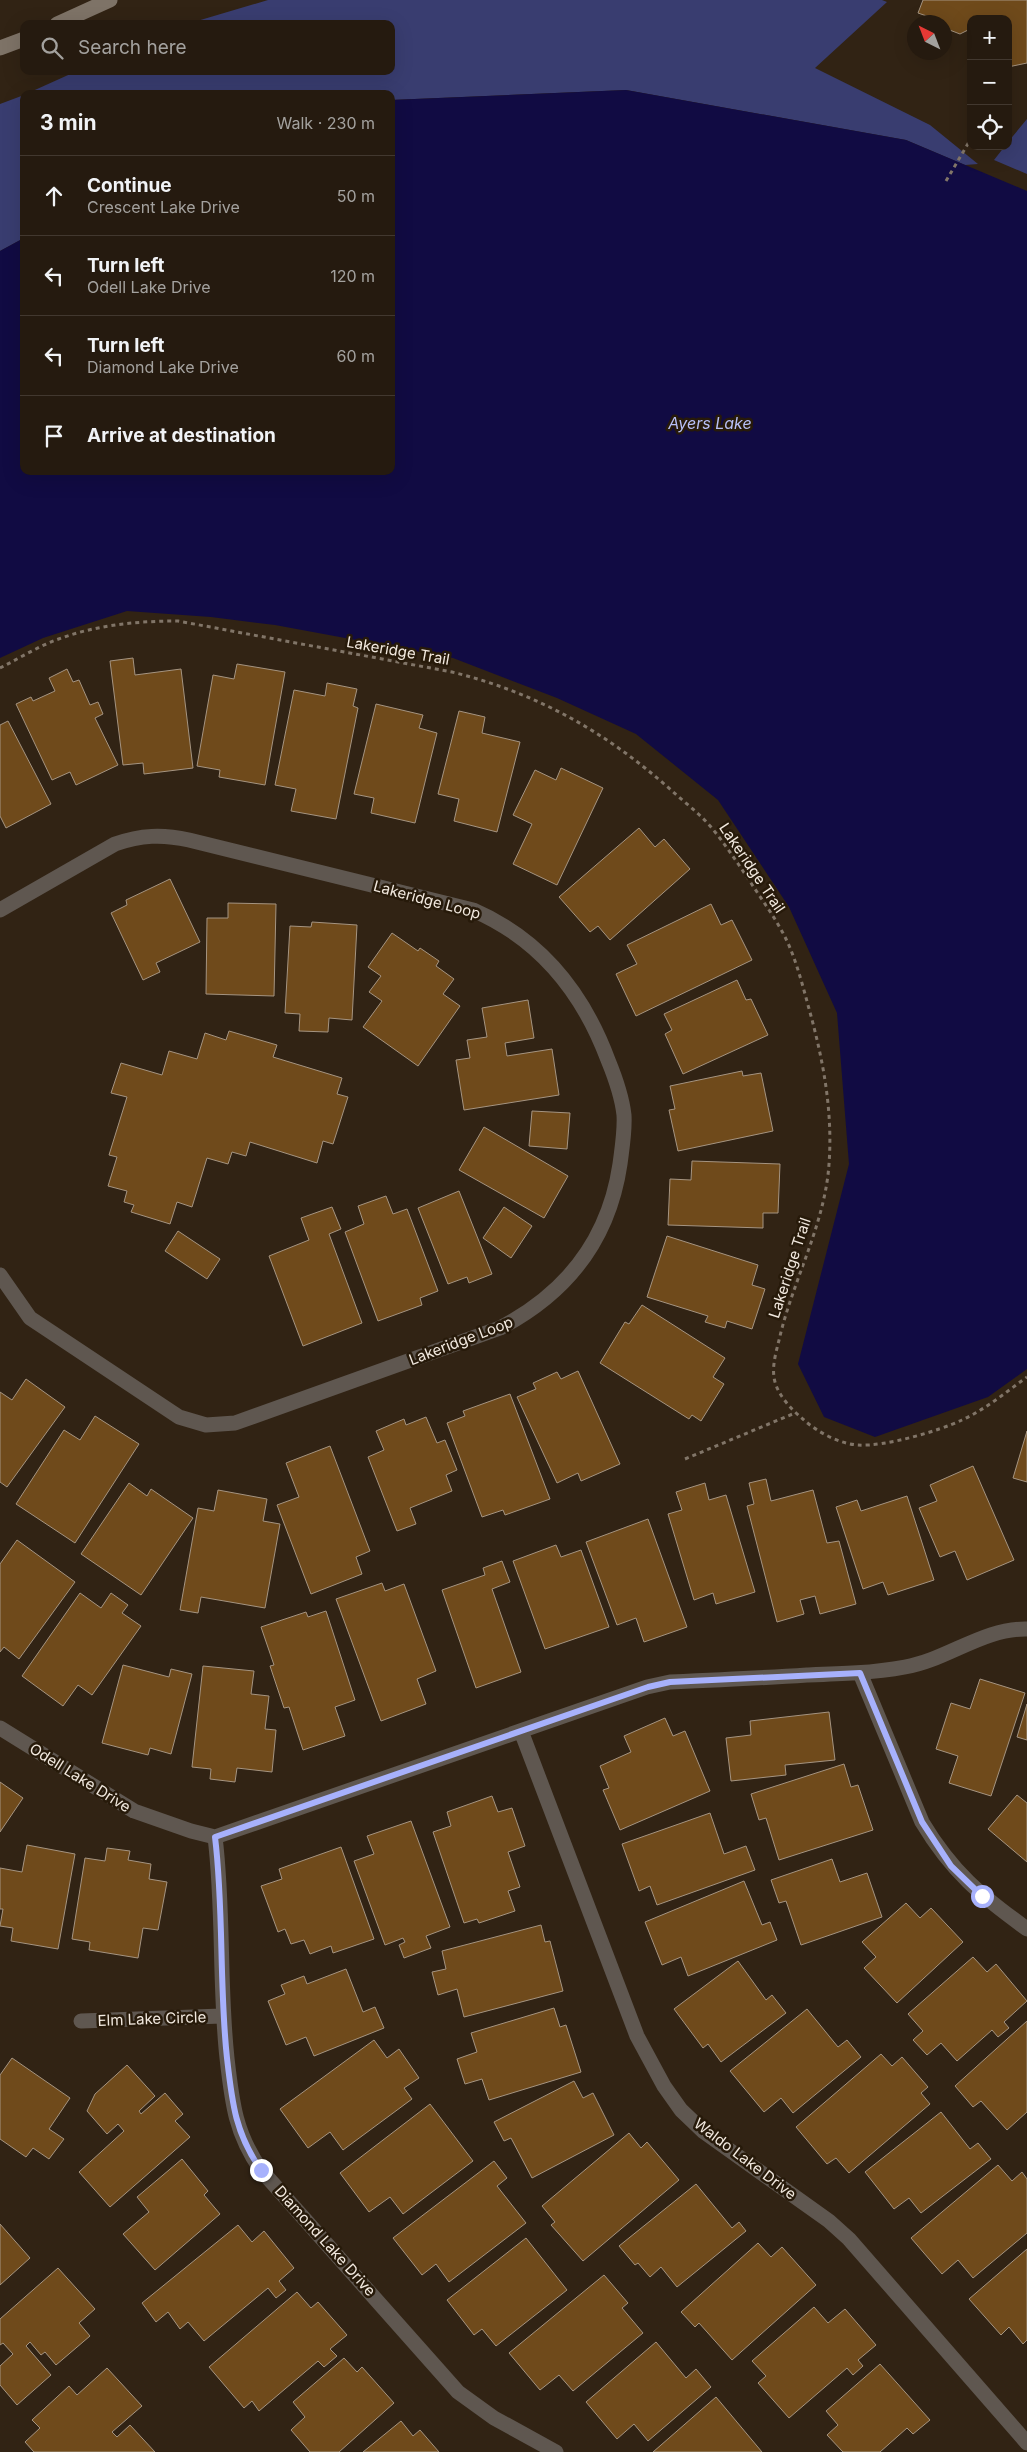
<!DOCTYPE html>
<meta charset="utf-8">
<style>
:root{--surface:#251a0f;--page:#2d2318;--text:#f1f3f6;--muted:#a3a19e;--line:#42382f}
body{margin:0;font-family:Inter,sans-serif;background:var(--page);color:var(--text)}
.controls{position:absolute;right:15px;top:15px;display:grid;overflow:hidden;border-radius:10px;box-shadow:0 5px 20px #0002}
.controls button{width:45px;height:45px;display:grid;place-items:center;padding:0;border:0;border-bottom:1px solid var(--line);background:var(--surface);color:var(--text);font:25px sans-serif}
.compass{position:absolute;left:907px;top:15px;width:45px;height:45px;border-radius:50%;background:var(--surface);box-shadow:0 5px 20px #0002;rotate:318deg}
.stop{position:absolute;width:15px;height:15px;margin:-11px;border:4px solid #a7b1fc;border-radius:50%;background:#fff}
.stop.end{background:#a7b1fc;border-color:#fff;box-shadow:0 1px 5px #0008}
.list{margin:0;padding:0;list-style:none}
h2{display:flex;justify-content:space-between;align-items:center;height:65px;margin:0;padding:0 20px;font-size:21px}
h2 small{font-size:16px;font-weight:400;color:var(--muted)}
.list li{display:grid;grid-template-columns:32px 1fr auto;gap:15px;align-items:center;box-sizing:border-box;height:80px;padding:0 20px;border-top:1px solid var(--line)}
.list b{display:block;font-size:19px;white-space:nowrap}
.list p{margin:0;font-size:16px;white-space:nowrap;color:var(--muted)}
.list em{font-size:16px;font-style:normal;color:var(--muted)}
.icon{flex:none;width:28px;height:28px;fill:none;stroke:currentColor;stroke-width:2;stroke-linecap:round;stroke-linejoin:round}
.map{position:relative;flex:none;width:1027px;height:2452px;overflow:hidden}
.search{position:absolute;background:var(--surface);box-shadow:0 5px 20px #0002;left:20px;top:20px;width:375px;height:55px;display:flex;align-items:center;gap:12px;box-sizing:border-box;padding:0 18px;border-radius:10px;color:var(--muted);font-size:19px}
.panel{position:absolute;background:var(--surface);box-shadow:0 5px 20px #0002;left:20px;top:90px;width:375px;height:385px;border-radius:10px}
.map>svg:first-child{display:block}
.green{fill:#393d70}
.water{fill:#110b43}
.building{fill:#6f4a1b;stroke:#a59481}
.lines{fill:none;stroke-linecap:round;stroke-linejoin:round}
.path{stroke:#817568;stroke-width:3;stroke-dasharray:4 4;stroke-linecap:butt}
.street{stroke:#5f5750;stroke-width:15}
.secondary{stroke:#7e7367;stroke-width:15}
.route{stroke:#a7b1fc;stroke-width:6}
.labels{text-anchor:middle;stroke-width:5;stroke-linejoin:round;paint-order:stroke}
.street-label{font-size:15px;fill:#f2e9df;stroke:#271a0a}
.water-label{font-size:16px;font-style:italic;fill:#b7bff6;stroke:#271a0a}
</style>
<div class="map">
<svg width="1027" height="2452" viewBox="0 0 1027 2452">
<rect width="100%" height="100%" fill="#312314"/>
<path class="green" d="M268,0H882L887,2L815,68L930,125L978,164L965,165L906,140L626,90L391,100V94H26L77,71H391V24H187Z
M24,95V238L0,251V104Z
M1027,119V174L994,160L1005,146H1008V142Z"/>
<path class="water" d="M626,90L906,140L1027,191V1369L988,1397L875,1437L824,1417L798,1364L849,1164L837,1013L789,907L718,800L636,734L557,698L453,658L275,625L211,617L127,611L43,638L0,658V251L24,238V471H391V100Z"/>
<path class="building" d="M923,0H1027V63L1008,67V19H971V32L968,30L960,34L947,29L944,22L918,13Z
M133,658L135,675L181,669L193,768L144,774L143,763L123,765L110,661Z
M237,664L285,672L265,785L219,777L220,770L197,766L213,675L234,679Z
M67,669L73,682L79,680L90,705L98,702L103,714L95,718L118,765L76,785L70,772L52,780L16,704L31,697L33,701L55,691L49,678Z
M327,683L357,689L353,706L358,708L336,819L291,811L296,789L275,785L294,690L325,696Z
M376,704L423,715L419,728L437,733L415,823L371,813L374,798L354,794Z
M459,711L485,717L482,733L520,742L497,832L454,821L459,799L438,794Z
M8,721L51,804L6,828L0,816V725Z
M561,768L603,788L557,885L513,864L532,824L513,815L535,770L556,780Z
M639,828L655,847L664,839L690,869L610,940L598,926L590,932L559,897Z
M170,879L200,942L156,963L160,972L143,980L111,913L127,905L126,900Z
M228,903L276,904L274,996L206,994L207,918H228Z
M711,904L721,925L732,920L752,960L636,1016L616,974L637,964L627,945Z
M312,922L357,925L352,1020L329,1018L328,1032L299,1031L300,1014L285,1013L290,926L311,927Z
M392,933L418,951L420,948L439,961L436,966L454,979L443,994L460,1006L418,1066L363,1027L382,1001L369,992L381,976L368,967Z
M737,980L746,1000L751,999L768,1035L683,1074L665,1034L672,1030L664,1014Z
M528,1000L534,1038L505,1043L507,1056L552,1049L559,1095L464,1110L456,1060L470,1058L467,1040L487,1037L482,1008Z
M229,1031L277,1045L273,1057L342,1078L337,1094L348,1097L333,1144L323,1141L317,1163L250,1142L246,1156L232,1152L228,1164L207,1158L192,1207L177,1202L170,1224L131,1212L134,1205L124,1202L127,1191L108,1186L117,1157L109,1155L127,1097L111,1093L121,1063L162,1075L169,1051L197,1059L205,1033L226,1040Z
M742,1071L743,1076L761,1073L773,1131L678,1151L669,1110L675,1109L670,1086Z
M532,1111L570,1113L567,1149L529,1146Z
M484,1127L568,1176L544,1218L459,1170Z
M692,1161L780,1164L778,1213H763V1228L668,1225L670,1179L691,1180Z
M459,1191L492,1274L469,1283L467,1277L448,1284L418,1208Z
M386,1196L393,1214L407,1209L438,1291L420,1298L422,1305L378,1321L345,1232L364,1224L358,1206Z
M332,1207L341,1229L329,1234L362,1323L303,1346L269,1256L309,1240L301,1218Z
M504,1207L532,1226L511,1258L483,1238Z
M178,1231L220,1259L207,1279L165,1251Z
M667,1236L758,1265L752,1285L765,1289L752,1329L727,1321L725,1328L705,1322L708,1316L647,1297Z
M642,1305L725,1358L713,1377L724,1384L701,1421L692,1415L689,1419L600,1363L625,1322L629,1324Z
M578,1371L620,1464L581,1481L578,1473L557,1483L517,1397L536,1389L533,1383L557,1372L561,1379Z
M26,1379L65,1407L7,1487L0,1482V1392L12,1400Z
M510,1394L550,1499L505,1515L503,1510L482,1517L447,1423L465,1416L463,1411Z
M95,1416L139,1444L75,1543L16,1504L64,1430L80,1440Z
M426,1417L437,1443L445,1440L457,1470L446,1475L452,1491L410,1508L416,1524L397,1531L368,1457L384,1450L376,1431L404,1419L406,1425Z
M1027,1431V1482L1013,1478Z
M330,1446L370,1551L356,1557L362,1574L311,1594L277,1505L299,1497L286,1463Z
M973,1466L1014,1560L967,1580L955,1551L940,1557L919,1508L937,1501L930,1485Z
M766,1479L771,1501L813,1490L827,1543L839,1541L856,1604L820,1614L815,1596L800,1600L804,1614L777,1622L747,1506L754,1504L749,1483Z
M129,1483L147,1496L151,1489L193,1518L141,1595L81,1554Z
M705,1483L709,1500L726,1495L755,1592L716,1604L713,1593L694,1600L668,1514L682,1510L676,1492Z
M218,1490L267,1499L263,1521L280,1524L265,1608L201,1597L198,1613L180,1610L198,1508L214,1511Z
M907,1496L934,1580L888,1595L883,1582L863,1589L836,1507L857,1500L861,1511Z
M648,1519L687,1627L644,1642L636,1618L617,1625L586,1542Z
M17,1540L75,1582L19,1659L4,1647L0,1652V1564Z
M556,1545L561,1557L581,1550L609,1627L545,1649L513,1561Z
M502,1561L510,1582L492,1589L521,1672L476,1688L442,1590L485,1575L483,1568Z
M382,1583L385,1591L404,1584L436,1671L417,1679L426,1704L381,1721L336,1599Z
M80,1593L101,1608L111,1593L128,1605L122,1613L141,1626L92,1695L78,1685L63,1706L22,1676Z
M326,1611L355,1700L335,1707L345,1736L303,1750L289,1707L284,1708L270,1666L274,1665L261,1627L306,1612L308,1617Z
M123,1665L169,1677L171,1669L192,1674L171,1754L150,1748L148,1755L102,1743Z
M203,1666L254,1671L251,1694L269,1696L265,1729L276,1730L272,1772L237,1768L235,1782L210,1779L211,1769L192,1767Z
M980,1679L1025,1693L991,1796L949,1783L958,1756L936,1749L951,1703L970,1709Z
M1027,1704V1740L1017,1737Z
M829,1712L835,1760L785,1765L786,1775L731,1781L726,1738L751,1735L750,1721Z
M665,1718L673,1736L685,1731L710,1791L620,1830L603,1790L609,1788L600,1766L631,1752L624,1736Z
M844,1764L851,1787L858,1785L873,1830L779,1860L766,1818L759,1820L751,1794Z
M0,1782L23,1798L0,1832Z
M1017,1795L1027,1803V1862L988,1829Z
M492,1796L498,1812L512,1808L525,1846L508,1852L520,1887L508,1891L515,1911L479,1923L477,1919L464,1923L433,1832L451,1826L447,1812Z
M710,1813L724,1854L746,1846L755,1870L657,1905L650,1886L639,1891L622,1844Z
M411,1821L450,1927L426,1936L431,1948L404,1958L399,1945L405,1942L403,1938L385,1945L354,1861L374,1854L367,1836Z
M27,1845L75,1854L58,1949L11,1941L13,1928L0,1926L3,1909H0V1868L22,1872Z
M341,1847L374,1939L333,1953L331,1946L310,1954L304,1940L291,1944L285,1929L278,1932L261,1886L282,1879L279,1869Z
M107,1848L130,1851L128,1860L151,1864L149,1879L167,1882L158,1930L143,1928L138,1958L89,1950L90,1942L72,1939L85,1858L105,1861Z
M832,1859L840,1882L867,1873L882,1917L801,1945L786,1901L779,1903L771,1880Z
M744,1881L762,1925L770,1922L777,1940L688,1976L681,1957L662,1965L645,1922Z
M906,1903L920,1918L931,1908L963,1942L897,2003L864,1968L876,1957L862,1942Z
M541,1925L545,1942L550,1941L563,1991L464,2017L457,1989L438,1995L432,1972L446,1969L442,1951Z
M973,1957L987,1972L996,1964L1027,2001L1004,2022L1009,2028L998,2037L992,2030L957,2061L941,2043L927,2055L913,2040L923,2031L908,2014Z
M738,1961L766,2000L772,1995L786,2013L721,2062L708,2044L703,2048L674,2009Z
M346,1969L363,2012L375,2007L384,2028L314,2056L306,2037L286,2045L268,2001L285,1994L281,1985L304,1976L307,1984Z
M554,2008L560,2027L566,2025L581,2072L489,2100L482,2079L465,2084L457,2059L477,2052L471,2033Z
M807,2009L838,2047L847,2040L861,2057L793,2113L781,2098L764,2112L730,2071Z
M1027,2021V2112L1007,2130L981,2101L973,2107L955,2086Z
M374,2040L387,2058L399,2049L419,2078L404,2088L412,2099L343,2150L330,2132L308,2148L280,2109Z
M881,2054L892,2066L902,2057L928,2087L921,2093L930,2104L849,2173L836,2158L827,2164L796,2127Z
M12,2058L70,2098L49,2129L64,2139L49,2159L33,2148L26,2157L0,2139V2075Z
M127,2065L155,2096L139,2111L141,2114L165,2093L183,2114L175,2121L190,2137L110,2207L79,2172L124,2131L118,2124L107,2134L87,2111L95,2094Z
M574,2081L583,2098L593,2093L614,2135L532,2178L511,2138L504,2141L494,2122Z
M430,2104L473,2161L403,2214L390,2197L369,2212L340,2173Z
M941,2112L970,2149L978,2143L991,2159L921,2213L909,2198L894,2209L865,2172Z
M629,2133L641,2148L647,2142L679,2180L583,2261L551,2225L555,2222L542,2206Z
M182,2159L208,2191L204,2195L220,2214L155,2270L123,2234L149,2212L137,2197Z
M494,2161L507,2178L497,2186L526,2223L449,2282L436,2264L422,2275L393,2238Z
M998,2165L1012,2181L1022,2172L1027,2179V2233L973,2278L958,2260L942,2274L911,2238Z
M696,2184L732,2228L739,2222L746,2231L677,2287L661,2267L650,2277L638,2263L635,2265L619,2246Z
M0,2224L30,2258L0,2285Z
M238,2225L252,2242L264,2231L294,2268L279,2281L286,2290L276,2298L268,2288L204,2341L188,2322L180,2329L168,2312L156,2322L142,2303Z
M526,2238L567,2290L496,2346L482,2329L474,2335L447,2300Z
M758,2243L771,2257L782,2247L816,2285L732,2360L699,2323L695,2327L681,2312Z
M1027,2249V2340L1023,2344L1009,2327L1001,2335L969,2299Z
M58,2268L95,2309L79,2323L90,2336L56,2365L45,2352L41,2355L30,2342L26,2346L51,2375L17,2405L0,2385V2366L13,2354L3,2343L0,2345V2319Z
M604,2275L628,2303L622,2308L643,2333L573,2391L559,2375L540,2390L509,2353Z
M297,2292L311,2308L318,2302L347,2335L330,2349L337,2356L324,2367L318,2361L259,2411L252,2401L244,2408L209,2367Z
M814,2307L828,2323L845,2309L876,2345L858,2360L863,2366L853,2375L847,2368L789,2418L758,2383L766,2376L752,2361Z
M656,2342L686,2378L696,2369L711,2387L648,2441L634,2424L617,2439L586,2402Z
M344,2358L357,2372L362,2367L394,2403L339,2452H310L291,2430L305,2417L293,2402Z
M880,2364L930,2420L913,2434L907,2428L880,2452H843L827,2435L838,2425L826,2411Z
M107,2368L142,2406L112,2432L117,2437L130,2425L155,2452H34L25,2442L40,2428L32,2420L69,2386L77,2395Z
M716,2397L762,2452H653Z
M401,2421L413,2436L420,2430L439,2452H363Z"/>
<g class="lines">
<path class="path" d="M946,181L969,142
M0,668C18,659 37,647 56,640C95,625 137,621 178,621L452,672C537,693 606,732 671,790C684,802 699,813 711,827C725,844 737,862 749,880C762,900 777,920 787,941C798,965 804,991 811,1016C825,1068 834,1121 828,1175C821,1231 793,1282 780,1336C777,1349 772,1364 774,1377C776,1394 792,1410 804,1420C817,1432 840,1444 858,1445C884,1447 939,1431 962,1420C986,1409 1006,1392 1027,1377
M685,1459L795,1413"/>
<path class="street" d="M0,910L115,844C141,835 162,834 189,840L473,910C540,939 583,993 608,1060C615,1077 622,1097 624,1115C625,1131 622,1148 620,1164C609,1239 567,1293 500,1328L235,1423L206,1425L179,1417L30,1318L0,1275
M860,1673L922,1822C952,1872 980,1895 1027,1929
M0,1728L134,1811L191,1831L215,1837L647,1687L670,1682C716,1680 761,1678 807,1675C839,1674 873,1673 905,1667C947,1660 983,1628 1027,1629
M521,1731L637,2036L664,2086L681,2110L704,2132L829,2221L849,2239L1027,2443
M215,1837C224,1910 219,1985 227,2058C232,2102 235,2133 261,2170L458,2392L494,2418L556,2452
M81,2021L222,2016"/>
<path class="secondary" d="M57,24L110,0
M0,48L24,39"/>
</g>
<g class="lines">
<path class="route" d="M261,2170C235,2133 232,2102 227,2058C219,1985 224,1910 215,1837L648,1687L670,1682L860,1673L922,1822L951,1866L982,1896"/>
</g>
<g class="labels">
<g class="street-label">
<text transform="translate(398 651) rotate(10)" y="5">Lakeridge Trail</text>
<text transform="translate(752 868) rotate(56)" y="5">Lakeridge Trail</text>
<text transform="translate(427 900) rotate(15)" y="5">Lakeridge Loop</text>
<text transform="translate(790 1268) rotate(-72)" y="5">Lakeridge Trail</text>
<text transform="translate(461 1341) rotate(-21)" y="5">Lakeridge Loop</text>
<text transform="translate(80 1778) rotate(32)" y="5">Odell Lake Drive</text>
<text transform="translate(152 2019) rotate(-2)" y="5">Elm Lake Circle</text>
<text transform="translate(745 2159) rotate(37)" y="5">Waldo Lake Drive</text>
<text transform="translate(325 2241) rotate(48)" y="5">Diamond Lake Drive</text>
</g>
<g class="water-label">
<text x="710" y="429">Ayers Lake</text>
</g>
</g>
</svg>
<div class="controls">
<button>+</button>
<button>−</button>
<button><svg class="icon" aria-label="locate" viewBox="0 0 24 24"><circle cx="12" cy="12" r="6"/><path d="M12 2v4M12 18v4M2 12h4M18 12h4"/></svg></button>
</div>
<svg class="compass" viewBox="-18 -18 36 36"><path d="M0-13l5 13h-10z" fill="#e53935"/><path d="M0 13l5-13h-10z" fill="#a3a19e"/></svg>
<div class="stop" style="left:982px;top:1896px"></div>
<div class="stop end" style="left:261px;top:2170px"></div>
<div class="search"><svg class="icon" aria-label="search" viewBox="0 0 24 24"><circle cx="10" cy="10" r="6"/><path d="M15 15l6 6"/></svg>Search here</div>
<section class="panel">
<h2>3 min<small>Walk · 230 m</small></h2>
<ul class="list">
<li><svg class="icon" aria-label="ahead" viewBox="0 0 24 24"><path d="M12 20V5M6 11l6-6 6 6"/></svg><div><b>Continue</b><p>Crescent Lake Drive</p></div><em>50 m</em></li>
<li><svg class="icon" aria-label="left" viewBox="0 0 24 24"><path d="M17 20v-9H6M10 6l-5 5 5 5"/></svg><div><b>Turn left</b><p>Odell Lake Drive</p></div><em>120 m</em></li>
<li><svg class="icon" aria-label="left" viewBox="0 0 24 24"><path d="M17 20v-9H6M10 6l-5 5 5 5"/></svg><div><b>Turn left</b><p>Diamond Lake Drive</p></div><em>60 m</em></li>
<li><svg class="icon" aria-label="arrive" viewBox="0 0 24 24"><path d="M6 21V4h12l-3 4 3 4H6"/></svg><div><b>Arrive at destination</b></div></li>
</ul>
</section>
</div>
